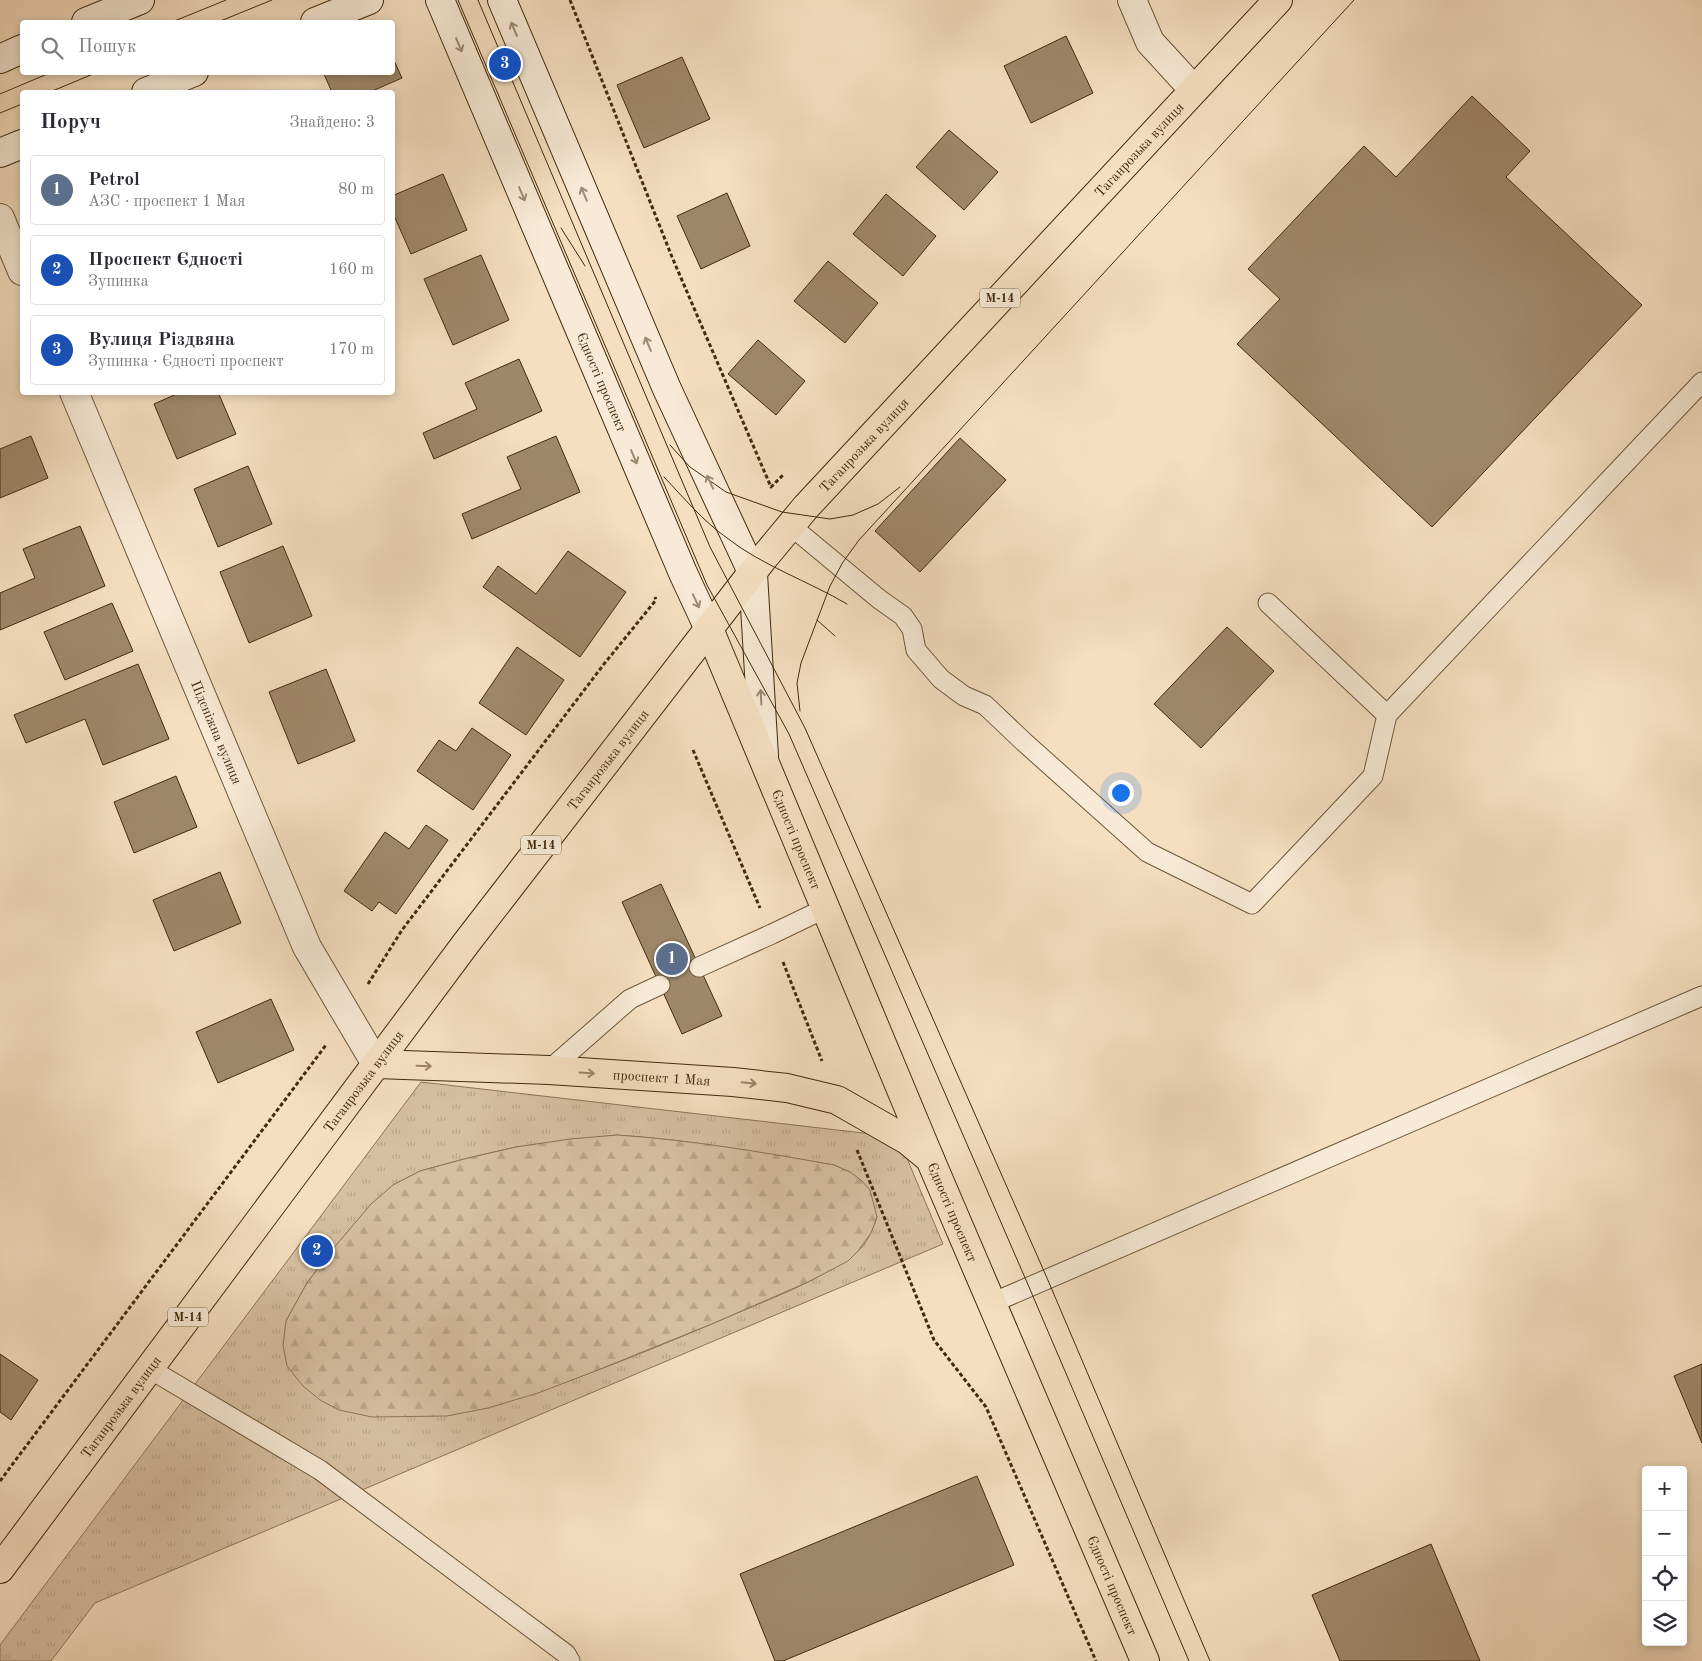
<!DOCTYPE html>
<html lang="uk">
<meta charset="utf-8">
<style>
:root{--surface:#fff;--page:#f2f2f3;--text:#2b2b33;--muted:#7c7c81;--line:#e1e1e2;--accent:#8f2418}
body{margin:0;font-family:"Old Standard TT",serif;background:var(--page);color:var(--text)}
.controls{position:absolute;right:15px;bottom:15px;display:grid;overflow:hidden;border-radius:5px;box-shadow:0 2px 8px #0003}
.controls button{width:45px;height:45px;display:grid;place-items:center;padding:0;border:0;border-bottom:1px solid var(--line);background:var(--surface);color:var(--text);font:25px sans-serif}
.you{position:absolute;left:1120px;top:792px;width:18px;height:18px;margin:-12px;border:4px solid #fff;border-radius:50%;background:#1a73e8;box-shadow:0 0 0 8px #1a73e833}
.badge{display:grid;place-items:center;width:32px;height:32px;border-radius:50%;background:var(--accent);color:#fff;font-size:16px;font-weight:700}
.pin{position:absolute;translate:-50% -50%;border:2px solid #fff;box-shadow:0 1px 5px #0006}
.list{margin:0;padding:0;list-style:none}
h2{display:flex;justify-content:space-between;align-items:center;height:65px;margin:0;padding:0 20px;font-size:21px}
h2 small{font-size:16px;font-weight:400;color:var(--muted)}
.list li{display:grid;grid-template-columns:32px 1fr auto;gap:15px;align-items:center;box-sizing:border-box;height:70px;margin:0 10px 10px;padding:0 10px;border:1px solid var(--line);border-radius:5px}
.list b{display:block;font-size:19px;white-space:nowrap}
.list p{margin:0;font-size:16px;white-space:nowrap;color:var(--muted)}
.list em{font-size:16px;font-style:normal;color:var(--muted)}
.icon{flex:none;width:28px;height:28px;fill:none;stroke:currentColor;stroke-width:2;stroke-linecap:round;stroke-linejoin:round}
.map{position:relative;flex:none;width:1702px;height:1661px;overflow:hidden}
.search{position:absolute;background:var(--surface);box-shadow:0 2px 8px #0003;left:20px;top:20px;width:375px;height:55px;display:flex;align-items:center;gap:12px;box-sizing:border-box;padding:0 18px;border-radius:5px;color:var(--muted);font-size:19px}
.panel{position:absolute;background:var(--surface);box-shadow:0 2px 8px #0003;left:20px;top:90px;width:375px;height:305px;border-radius:5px}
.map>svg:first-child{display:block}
.grass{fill:url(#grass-tufts);stroke:#8c7558;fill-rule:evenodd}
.forest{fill:url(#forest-firs);stroke:#8c7558}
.building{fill:#9f886a;stroke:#422a0d}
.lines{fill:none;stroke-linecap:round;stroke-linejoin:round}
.lane-casing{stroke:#6f573a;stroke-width:21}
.street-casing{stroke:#6f573a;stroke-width:30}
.secondary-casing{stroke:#422a0d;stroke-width:30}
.primary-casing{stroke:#422a0d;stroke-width:30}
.highway-casing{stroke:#422a0d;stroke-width:30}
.path{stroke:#422a0d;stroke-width:3;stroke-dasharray:4 2.5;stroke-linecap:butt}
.lane{stroke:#f8ead6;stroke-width:19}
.street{stroke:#f8ead6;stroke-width:28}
.secondary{stroke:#f8ead6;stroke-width:28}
.primary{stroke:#f5dfc0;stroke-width:28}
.highway{stroke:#f5dfc0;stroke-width:28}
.tram{stroke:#422a0d;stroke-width:1}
.oneway{stroke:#9d8a72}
.oneway2{stroke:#9c8466}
.labels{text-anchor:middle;stroke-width:5;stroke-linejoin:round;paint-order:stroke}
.shield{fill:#f8ead6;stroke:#796449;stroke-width:1}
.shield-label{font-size:12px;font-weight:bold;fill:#422a0d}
.street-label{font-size:14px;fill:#422a0d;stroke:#f8ead6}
</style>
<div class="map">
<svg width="1702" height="1661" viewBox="0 0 1702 1661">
<defs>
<pattern id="grass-tufts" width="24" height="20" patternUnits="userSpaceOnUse" patternTransform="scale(1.25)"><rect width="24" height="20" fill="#d7c0a2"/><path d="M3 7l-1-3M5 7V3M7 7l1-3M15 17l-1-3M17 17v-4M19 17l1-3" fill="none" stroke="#baa58a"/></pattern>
<pattern id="forest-firs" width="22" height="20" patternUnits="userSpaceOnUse" patternTransform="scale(1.25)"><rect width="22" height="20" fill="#d7c0a2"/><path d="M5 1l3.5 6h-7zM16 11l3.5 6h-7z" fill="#baa58a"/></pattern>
</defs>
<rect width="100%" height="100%" fill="#f5dfc0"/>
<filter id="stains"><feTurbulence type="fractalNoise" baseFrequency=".004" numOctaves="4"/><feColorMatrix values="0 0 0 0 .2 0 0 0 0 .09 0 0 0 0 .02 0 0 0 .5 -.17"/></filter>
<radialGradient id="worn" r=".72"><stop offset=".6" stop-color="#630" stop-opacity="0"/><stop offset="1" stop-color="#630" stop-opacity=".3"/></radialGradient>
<path class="grass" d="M421,1082L898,1137L943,1244L95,1603L51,1661H0V1645ZM617,1135C691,1140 762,1153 834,1165L850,1172L877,1217C873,1229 867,1244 857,1252C821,1280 777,1296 735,1314C654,1349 572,1382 488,1408L286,1321L307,1283L332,1250L372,1204L393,1185L420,1171L464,1159L516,1147Z"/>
<path class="forest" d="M617,1135C691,1140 762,1152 834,1165L850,1172L861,1180L870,1190L877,1217L871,1233L858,1251L848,1261L808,1282L714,1323L598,1370L538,1393L488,1408L447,1416L372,1417L339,1410L320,1400L303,1386L287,1366L283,1345L286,1321L307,1283L332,1250L371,1204L393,1185L420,1171L464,1159L516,1147L570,1139Z"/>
<path class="building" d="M1066,36L1093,93L1031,123L1004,66Z
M392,56L402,78L370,92H332L323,72H392Z
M682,57L710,119L644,148L617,85Z
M1472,96L1530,151L1506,177L1642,305L1432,527L1237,344L1280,299L1248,269L1364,146L1396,177Z
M949,130L998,172L964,210L916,167Z
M443,174L467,230L411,254L392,211V196Z
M727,193L750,246L701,269L677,216Z
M886,194L936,236L903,276L853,234Z
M481,255L509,320L453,345L424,279Z
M828,261L878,303L845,343L794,301Z
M758,340L805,381L776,415L728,374Z
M519,359L542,411L434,459L423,433L477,409L465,383Z
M181,392H218L236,434L177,459L154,404Z
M31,436L48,478L0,498V449Z
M556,436L580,492L472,539L462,514L521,489L507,457Z
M960,438L1006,480L920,572L875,531Z
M248,466L272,524L218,547L194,489Z
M80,526L105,586L0,630V593L35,578L23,549Z
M283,546L312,616L249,643L220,572Z
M568,551L626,592L580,657L483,587L498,566L536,594Z
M112,603L133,651L65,680L44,632Z
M1227,627L1274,671L1201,748L1154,704Z
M517,647L564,680L526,735L479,703Z
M138,664L169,739L103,765L85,719L26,743L14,715Z
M326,669L355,741L298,764L269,692Z
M472,728L511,755L473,810L417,771L439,740L456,751Z
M176,776L197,827L134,853L114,802Z
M426,825L448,840L396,914L379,902L372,911L344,891L385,832L409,849Z
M220,872L241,923L174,951L153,900Z
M661,884L722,1016L682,1034L622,902Z
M271,999L294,1050L218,1083L196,1032Z
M0,1354L38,1380L11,1420L0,1412Z
M1702,1364V1443L1674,1376Z
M977,1476L1014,1565L783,1661H775L740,1574Z
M1431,1544L1480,1661H1340L1312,1595Z"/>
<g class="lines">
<g class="lane-casing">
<path id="lane" d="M791,526L879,599L903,616L912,629L916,650L941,679L964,696L985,705L1024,742L1147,852L1252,904L1373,776L1387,715L1702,382
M1268,603L1387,715
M699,967L772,934L826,908
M549,1070L630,999L660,985
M992,1303L1702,996
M150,1369L320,1470L566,1654L570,1661"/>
</g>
<g class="street-casing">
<g id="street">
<path d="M1132,0L1150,42L1194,90"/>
<path d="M0,218L22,271"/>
<path id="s1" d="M74,392L307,947L376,1064"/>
</g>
</g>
<g class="secondary-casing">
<g id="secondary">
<path id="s2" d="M440,0L683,573L709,629"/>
<path d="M502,0L667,389L753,574L764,756"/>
<path d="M86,22L140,0"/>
<path d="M315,22L369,0"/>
<path d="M0,59L22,49"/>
<path d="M146,92L194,72"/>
<path d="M0,153L22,144"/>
</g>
</g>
<g class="primary-casing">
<g id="primary">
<path id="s3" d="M709,629L930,1159L1145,1661"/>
<path id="s4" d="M376,1064L549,1070L733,1082L787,1088L837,1100L907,1140L930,1159"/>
</g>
</g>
<g class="highway-casing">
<g id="highway">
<path id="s5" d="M0,1569L467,942L762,560L806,507L1278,0"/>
</g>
</g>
<path class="path" d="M570,0L672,257L771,487L784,474
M693,750L760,908
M783,962L822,1061
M368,984L402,930L604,664L656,600L655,597
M857,1150L934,1340L986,1407L1096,1661
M0,1481L326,1045"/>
<use href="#lane" class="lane"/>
<use href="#street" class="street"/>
<use href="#secondary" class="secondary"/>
<use href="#primary" class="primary"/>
<use href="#highway" class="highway"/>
<path class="tram" d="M458,0L707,585L789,734L1029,1287L1189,1661
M478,0L710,547L805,728L1047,1278L1210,1661
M172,22L226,0
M218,22L272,0
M50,92L98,72
M0,94L52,72
M0,113L22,104
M561,228L585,266
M670,445L690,467L726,492L782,512L830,519L853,515L878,504L900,487
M664,477C684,498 703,521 727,538C763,566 808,581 847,604
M817,620L835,636
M800,711L797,683L801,663L830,586L843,562L859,540L1354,0"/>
</g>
<defs><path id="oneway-shaft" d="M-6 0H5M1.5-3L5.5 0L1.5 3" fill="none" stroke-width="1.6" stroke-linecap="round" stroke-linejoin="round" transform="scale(1.25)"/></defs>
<g class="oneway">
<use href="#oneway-shaft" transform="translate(514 29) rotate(-113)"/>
<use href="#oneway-shaft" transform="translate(459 45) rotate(67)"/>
<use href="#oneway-shaft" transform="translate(522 194) rotate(67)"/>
<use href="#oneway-shaft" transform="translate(584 194) rotate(-113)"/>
<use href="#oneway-shaft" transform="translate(648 344) rotate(-113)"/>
<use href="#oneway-shaft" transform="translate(634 457) rotate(67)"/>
<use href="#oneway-shaft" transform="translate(710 482) rotate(-115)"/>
<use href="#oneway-shaft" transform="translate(696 601) rotate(65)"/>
<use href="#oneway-shaft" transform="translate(761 697) rotate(-93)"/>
</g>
<g class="oneway2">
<use href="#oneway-shaft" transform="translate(424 1066) rotate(2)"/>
<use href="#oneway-shaft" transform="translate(587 1073) rotate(4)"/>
<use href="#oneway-shaft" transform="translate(749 1083) rotate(6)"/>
</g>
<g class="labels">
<g class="shield">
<rect x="980" y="288.5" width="40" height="19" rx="4"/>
<rect x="521" y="835.5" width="40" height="19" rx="4"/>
<rect x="168" y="1307.5" width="40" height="19" rx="4"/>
</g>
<g class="shield-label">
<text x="1000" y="302">М-14</text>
<text x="541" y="849">М-14</text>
<text x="188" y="1321">М-14</text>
</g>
<g class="street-label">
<text dy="5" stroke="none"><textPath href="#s5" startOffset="1822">Таганрозька вулиця</textPath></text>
<text dy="5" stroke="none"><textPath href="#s2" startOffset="415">Єдності проспект</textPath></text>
<text dy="5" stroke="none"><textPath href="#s5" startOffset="1418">Таганрозька вулиця</textPath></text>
<text dy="5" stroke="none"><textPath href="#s1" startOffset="369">Підсніжна вулиця</textPath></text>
<text dy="5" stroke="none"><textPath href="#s5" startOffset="1012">Таганрозька вулиця</textPath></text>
<text dy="5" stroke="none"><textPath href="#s3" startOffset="228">Єдності проспект</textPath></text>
<text dy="5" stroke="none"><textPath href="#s4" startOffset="286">проспект 1 Мая</textPath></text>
<text dy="5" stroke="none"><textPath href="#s5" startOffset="608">Таганрозька вулиця</textPath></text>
<text dy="5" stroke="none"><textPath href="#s3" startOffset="632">Єдності проспект</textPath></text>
<text dy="5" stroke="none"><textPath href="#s5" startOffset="202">Таганрозька вулиця</textPath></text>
<text dy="5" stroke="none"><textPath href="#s3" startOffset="1038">Єдності проспект</textPath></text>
</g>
</g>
<rect width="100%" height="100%" filter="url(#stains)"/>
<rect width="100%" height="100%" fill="url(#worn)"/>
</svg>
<div class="controls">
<button>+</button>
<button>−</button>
<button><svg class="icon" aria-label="locate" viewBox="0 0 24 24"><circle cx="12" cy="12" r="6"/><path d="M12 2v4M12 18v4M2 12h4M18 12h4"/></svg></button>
<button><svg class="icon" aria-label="layers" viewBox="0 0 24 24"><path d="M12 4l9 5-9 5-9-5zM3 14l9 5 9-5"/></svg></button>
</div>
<div class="you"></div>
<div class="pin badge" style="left:672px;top:959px;background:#5c6f8a">1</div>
<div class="pin badge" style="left:317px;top:1251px;background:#1a4fb4">2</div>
<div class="pin badge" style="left:505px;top:64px;background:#1a4fb4">3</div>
<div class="search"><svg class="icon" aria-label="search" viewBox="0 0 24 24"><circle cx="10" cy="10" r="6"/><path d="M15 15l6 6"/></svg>Пошук</div>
<section class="panel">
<h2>Поруч<small>Знайдено: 3</small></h2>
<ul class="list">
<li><span class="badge" style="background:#5c6f8a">1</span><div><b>Petrol</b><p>АЗС · проспект 1 Мая</p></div><em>80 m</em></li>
<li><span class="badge" style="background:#1a4fb4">2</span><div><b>Проспект Єдності</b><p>Зупинка</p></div><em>160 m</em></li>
<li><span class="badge" style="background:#1a4fb4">3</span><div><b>Вулиця Різдвяна</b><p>Зупинка · Єдності проспект</p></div><em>170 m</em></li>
</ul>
</section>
</div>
